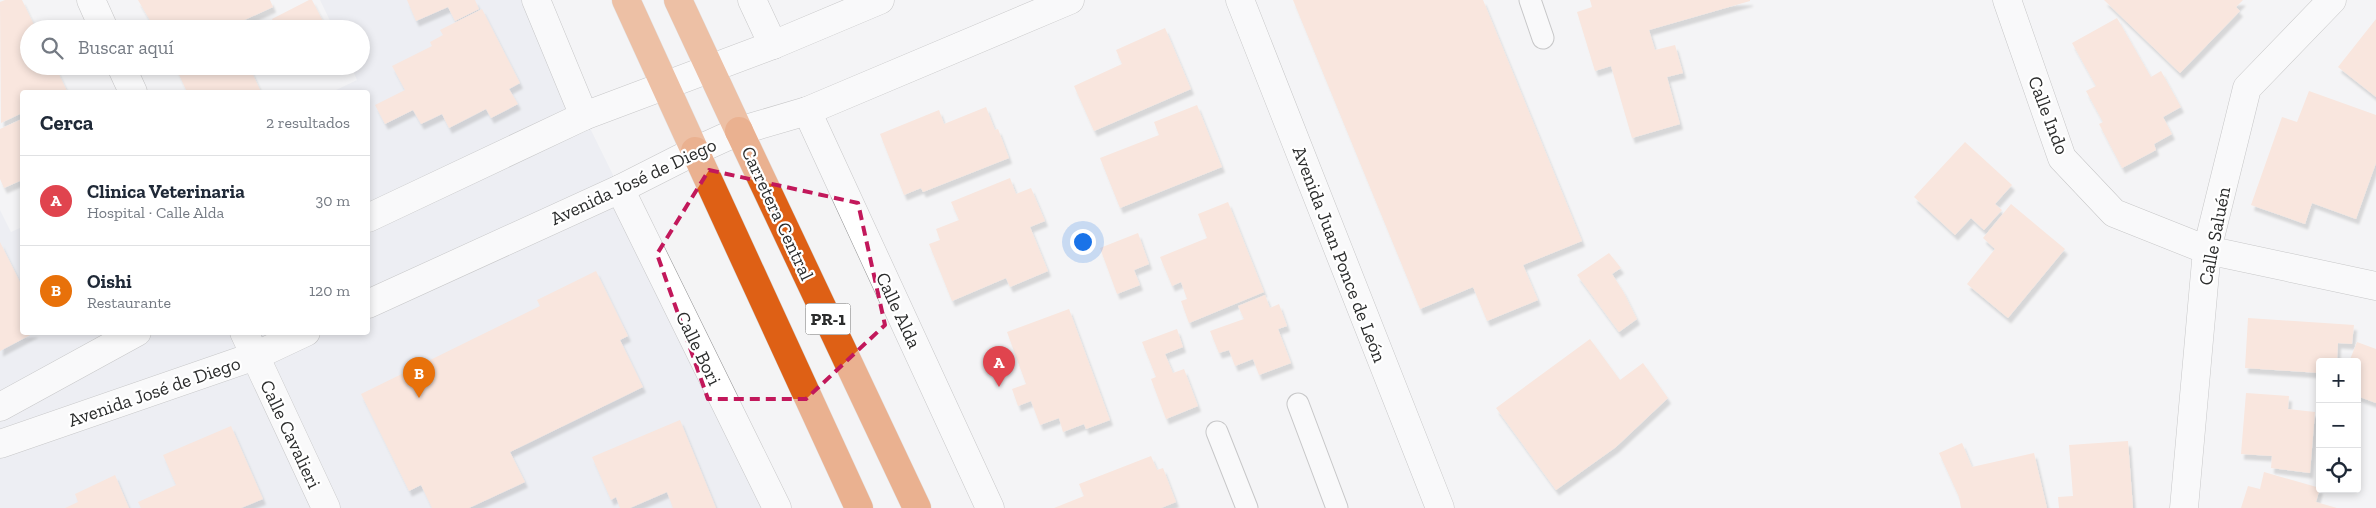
<!DOCTYPE html>
<html lang="es">
<meta charset="utf-8">
<style>
:root{--surface:#fff;--page:#f2f2f3;--text:#1f2937;--muted:#747a83;--line:#e0e1e3;--accent:#1a73e8}
body{margin:0;font-family:"Zilla Slab",serif;background:var(--page);color:var(--text)}
.controls{position:absolute;right:15px;bottom:15px;display:grid;overflow:hidden;border-radius:5px;box-shadow:0 2px 8px #0003}
.controls button{width:45px;height:45px;display:grid;place-items:center;padding:0;border:0;border-bottom:1px solid var(--line);background:var(--surface);color:var(--text);font:25px sans-serif}
.you{position:absolute;left:1082px;top:241px;width:18px;height:18px;margin:-12px;border:4px solid #fff;border-radius:50%;background:#1a73e8;box-shadow:0 0 0 8px #1a73e833}
.badge{display:grid;place-items:center;width:32px;height:32px;border-radius:50%;background:var(--accent);color:#fff;font-size:16px;font-weight:700}
.pin{position:absolute;translate:-50% -41px;filter:drop-shadow(0 1px 2px #0008)}
.pin::after{content:'';position:absolute;top:26px;width:18px;height:15px;background:inherit;clip-path:polygon(0 0,100% 0,50% 100%)}
.list{margin:0;padding:0;list-style:none}
h2{display:flex;justify-content:space-between;align-items:center;height:65px;margin:0;padding:0 20px;font-size:21px}
h2 small{font-size:16px;font-weight:400;color:var(--muted)}
.list li{display:grid;grid-template-columns:32px 1fr auto;gap:15px;align-items:center;box-sizing:border-box;height:90px;padding:0 20px;border-top:1px solid var(--line)}
.list b{display:block;font-size:19px;white-space:nowrap}
.list p{margin:0;font-size:16px;white-space:nowrap;color:var(--muted)}
.list em{font-size:16px;font-style:normal;color:var(--muted)}
.icon{flex:none;width:28px;height:28px;fill:none;stroke:currentColor;stroke-width:2;stroke-linecap:round;stroke-linejoin:round}
.map{position:relative;flex:none;width:2376px;height:508px;overflow:hidden}
.search{position:absolute;background:var(--surface);box-shadow:0 2px 8px #0003;left:20px;top:20px;width:350px;height:55px;display:flex;align-items:center;gap:12px;box-sizing:border-box;padding:0 18px;border-radius:28px;color:var(--muted);font-size:19px}
.panel{position:absolute;background:var(--surface);box-shadow:0 2px 8px #0003;left:20px;top:90px;width:350px;height:245px;border-radius:5px}
.map>svg:first-child{display:block}
.built{fill:#e4e7ef}
.building{fill:#fed5c1;filter:url(#shadow)}
.lines{fill:none;stroke-linecap:round;stroke-linejoin:round}
.service-casing{stroke:#919192;stroke-width:23}
.minor-casing{stroke:#919192;stroke-width:29}
.tertiary-casing{stroke:#919192;stroke-width:29}
.trunk-casing{stroke:#d0d1d1;stroke-width:29}
.motorway-casing{stroke:#d0d1d1;stroke-width:29}
.service{stroke:#fff;stroke-width:21}
.minor{stroke:#fff;stroke-width:28}
.tertiary{stroke:#fff;stroke-width:28}
.trunk{stroke:#e48044;stroke-width:28}
.motorway{stroke:#de6015;stroke-width:28}
.marked{fill:none;stroke:#c2185b;stroke-width:4;stroke-dasharray:10 6;stroke-linejoin:round}
.labels{text-anchor:middle;stroke-width:4.5;stroke-linejoin:round;paint-order:stroke}
.shield{fill:#fff;stroke:#6b6b6b;stroke-width:1}
.shield-label{font-size:18px;font-weight:bold;fill:#2b2c2c}
.street-label{font-size:19px;fill:#2b2c2c;stroke:#fff}
</style>
<div class="map">
<svg width="2376" height="508" viewBox="0 0 2376 508">
<defs>
<filter id="shadow"><feDropShadow dx="3" dy="5.5" stdDeviation="1" flood-color="#0004"/></filter>
</defs>
<rect width="100%" height="100%" fill="#f4f4f5"/>
<path class="built" d="M320,0H536L584,116L777,508H0V210L11,232L22,227V332H368V92H332L357,80L351,66H361V29H334Z"/>
<path class="building" d="M5,0H22L36,29H29V66H55L67,91L22,92V113L1,123L0,2Z
M138,0H270L273,7L225,29H155Z
M309,0H312L327,29H277L272,19Z
M407,0H475L479,9L455,21L448,7L416,21Z
M1293,0H1483L1582,241L1523,265L1538,300L1487,321L1473,287L1420,309Z
M1590,0H1750V1L1649,30L1655,50L1675,45L1683,73L1667,77L1680,124L1632,138L1611,66L1595,71L1577,12L1592,7Z
M2104,0H2243L2236,7L2240,11L2180,73Z
M482,9L520,83L509,89L518,104L491,118L486,109L449,128L442,114L421,124L413,110L385,124L375,105L405,90L392,66L432,46L430,42L443,35L440,30Z
M2117,18L2151,77L2161,71L2181,107L2163,117L2172,134L2154,144L2156,150L2122,168L2099,124L2103,122L2086,91L2096,86L2072,43Z
M2376,19V97L2338,67Z
M1165,28L1191,89L1094,131L1074,86L1122,64L1116,50Z
M175,66H249L261,92H187Z
M2309,91L2376,115V163L2356,219L2312,203L2305,224L2251,205L2282,117L2297,122Z
M1197,105L1222,167L1120,208L1100,158L1159,135L1154,122Z
M986,107L995,130L998,129L1009,158L923,192L921,188L904,195L880,134L939,110L944,124Z
M22,119V180L4,188L0,179V129Z
M1965,142L2012,185L1995,204L2002,210L1984,230L1971,218L1955,235L1914,197Z
M1010,178L1016,194L1031,188L1045,221L1030,227L1048,271L1010,287L1006,278L952,301L929,244L940,240L936,229L959,220L951,202Z
M1228,202L1264,292L1189,323L1181,301L1187,299L1181,282L1172,286L1160,257L1207,238L1198,214Z
M2011,204L2065,249L2008,318L1967,284L1995,249L1983,238Z
M1138,233L1149,264L1134,270L1140,285L1117,294L1100,248Z
M0,242L22,286V332H36L0,351Z
M1609,253L1621,268L1612,274L1623,291L1637,319L1619,332L1577,275Z
M596,271L628,336L620,340L643,387L510,452L525,482L469,508H432L421,485L409,491L361,394L540,306L537,300Z
M1265,295L1270,308L1279,304L1287,326L1278,329L1291,363L1259,375L1253,359L1235,366L1229,350L1219,353L1210,331L1244,319L1238,306Z
M1069,309L1110,420L1086,429L1084,424L1063,432L1059,418L1040,425L1031,401L1018,406L1012,389L1026,384L1007,332Z
M2248,318L2354,325L2352,344L2338,343L2337,362H2320V373L2245,368Z
M1177,329L1183,347L1165,354L1173,373L1184,369L1198,406L1166,419L1151,379L1156,377L1142,342Z
M1590,339L1620,380L1643,363L1668,398L1616,447L1556,490L1496,408Z
M2357,342L2376,349V403L2357,396V362H2349Z
M2246,393L2289,396L2288,409L2315,412L2310,473L2271,468L2272,456L2241,454Z
M680,420L716,508H673L667,492L630,508H620L616,497L611,500L592,457Z
M231,426L263,499L241,508H141L138,502L176,485L163,455Z
M2128,441L2133,508H2059L2058,497L2073,496L2069,445Z
M1962,443L1972,467L2034,453L2047,508H1961L1959,497L1939,453Z
M1151,456L1157,470L1163,468L1176,502L1161,508H1054L1084,496L1079,484Z
M2264,472L2320,488L2316,502L2337,508H2241L2248,486L2260,489Z
M115,475L129,508H65L78,502L75,494Z"/>
<g class="lines">
<g class="service-casing">
<path id="service" d="M1530,0L1543,38
M1298,404L1337,508
M1217,432L1247,508"/>
</g>
<g class="minor-casing">
<path id="minor" d="M91,0L104,29
M536,0L584,116
M752,0L773,45
M2007,0L2062,158L2114,213L2207,250L2376,286
M121,66L133,92
M807,111L990,508
M620,189L777,508
M244,332L326,508
M2184,508L2207,250L2247,88L2332,0"/>
</g>
<g class="tertiary-casing">
<path id="tertiary" d="M1240,0L1440,508
M368,218L584,116L773,45L880,0
M368,304L620,189L695,151L739,131L807,111L1070,0
M0,407L137,332
M0,444L255,356L306,332"/>
</g>
<g class="trunk-casing">
<path id="trunk" d="M626,0L695,151
M678,0L739,131"/>
</g>
<g class="motorway-casing">
<path id="motorway" d="M739,131L917,508
M695,151L859,508"/>
</g>
<use href="#service" class="service"/>
<use href="#minor" class="minor"/>
<use href="#tertiary" class="tertiary"/>
<use href="#trunk" class="trunk"/>
<use href="#motorway" class="motorway"/>
</g>
<path d="M0 0H2376V508H0ZM709,170L858,203L885,325L806,399H708L657,254Z" fill="#f4f4f5" fill-opacity=".55" fill-rule="evenodd"/>
<path class="marked" d="M709,170L858,203L885,325L806,399H708L657,254Z"/>
<g class="labels">
<rect class="shield" x="805.5" y="303.5" width="45" height="31" rx="4"/>
<g class="shield-label">
<text x="828" y="325">PR-1</text>
</g>
<g class="street-label">
<text transform="translate(2049 115) rotate(69)" y="7">Calle Indo</text>
<text transform="translate(633 181) rotate(-25)" y="7">Avenida José de Diego</text>
<text transform="translate(778 213) rotate(65)" y="7">Carretera Central</text>
<text transform="translate(2214 236) rotate(-79)" y="7">Calle Saluén</text>
<text transform="translate(1340 254) rotate(69)" y="7">Avenida Juan Ponce de León</text>
<text transform="translate(899 310) rotate(65)" y="7">Calle Alda</text>
<text transform="translate(699 348) rotate(64)" y="7">Calle Bori</text>
<text transform="translate(154 391) rotate(-19)" y="7">Avenida José de Diego</text>
<text transform="translate(291 434) rotate(65)" y="7">Calle Cavalieri</text>
</g>
</g>
</svg>
<div class="controls">
<button>+</button>
<button>−</button>
<button><svg class="icon" aria-label="locate" viewBox="0 0 24 24"><circle cx="12" cy="12" r="6"/><path d="M12 2v4M12 18v4M2 12h4M18 12h4"/></svg></button>
</div>
<div class="you"></div>
<div class="pin badge" style="left:999px;top:387px;background:#e0444e">A</div>
<div class="pin badge" style="left:419px;top:398px;background:#e8710a">B</div>
<div class="search"><svg class="icon" aria-label="search" viewBox="0 0 24 24"><circle cx="10" cy="10" r="6"/><path d="M15 15l6 6"/></svg>Buscar aquí</div>
<section class="panel">
<h2>Cerca<small>2 resultados</small></h2>
<ul class="list">
<li><span class="badge" style="background:#e0444e">A</span><div><b>Clinica Veterinaria</b><p>Hospital · Calle Alda</p></div><em>30 m</em></li>
<li><span class="badge" style="background:#e8710a">B</span><div><b>Oishi</b><p>Restaurante</p></div><em>120 m</em></li>
</ul>
</section>
</div>
